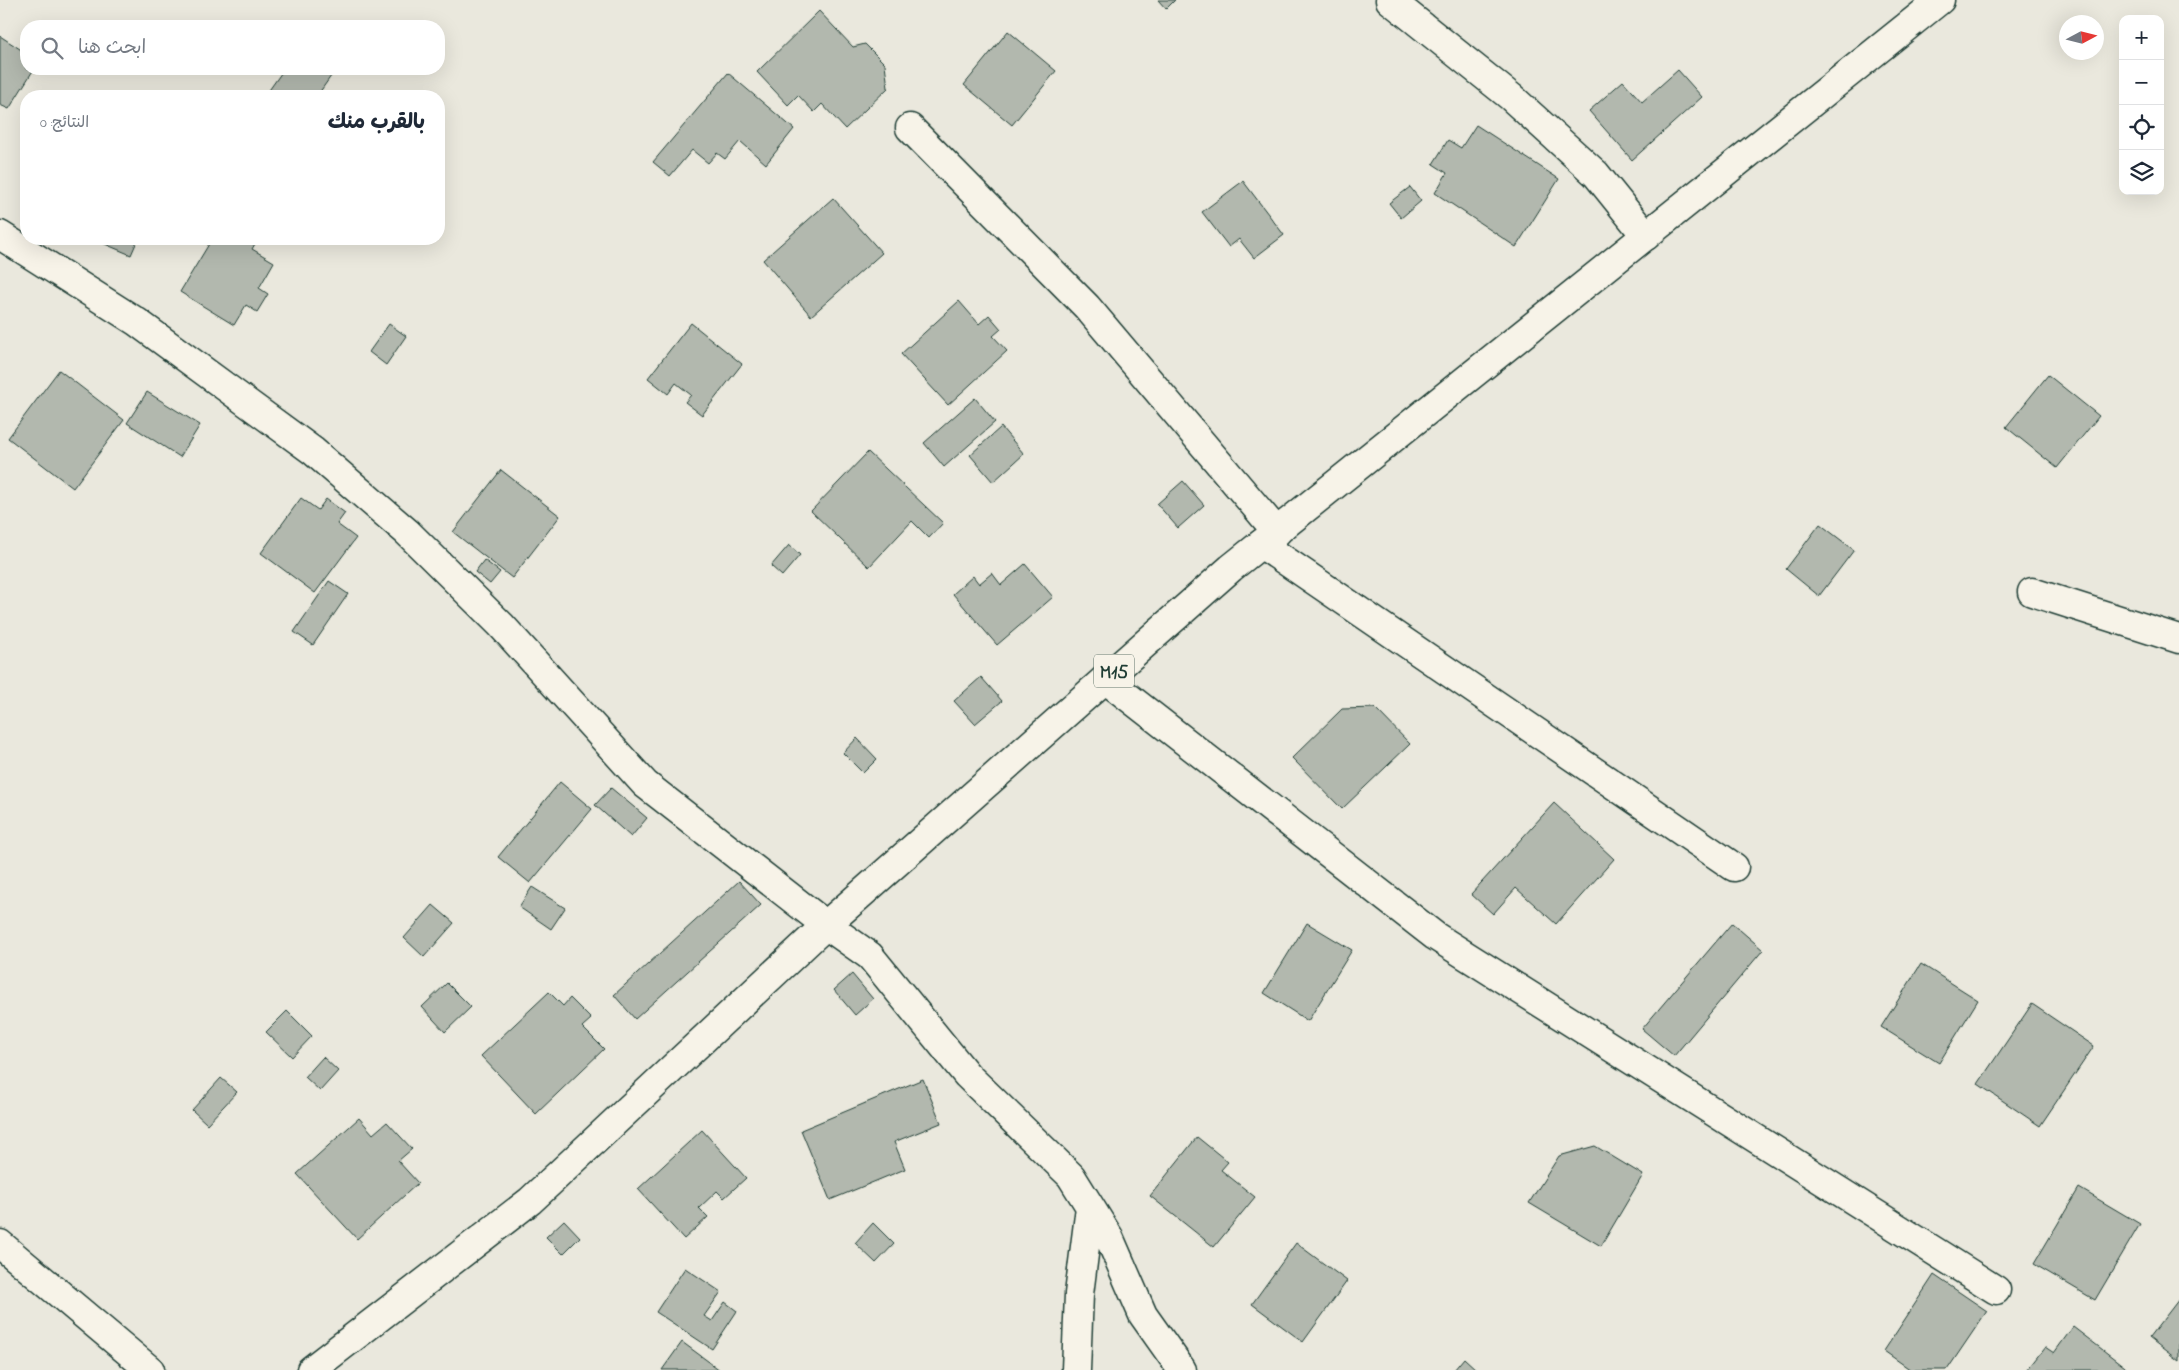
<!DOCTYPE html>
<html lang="ar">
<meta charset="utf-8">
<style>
:root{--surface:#fff;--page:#f2f2f3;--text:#1f2937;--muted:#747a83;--line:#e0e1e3}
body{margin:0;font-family:"Indie Flower","Playpen Sans Arabic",sans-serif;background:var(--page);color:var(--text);direction:rtl}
.controls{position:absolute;right:15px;top:15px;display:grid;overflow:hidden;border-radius:10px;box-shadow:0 5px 20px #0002}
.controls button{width:45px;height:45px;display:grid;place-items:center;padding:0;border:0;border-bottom:1px solid var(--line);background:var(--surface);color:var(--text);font:25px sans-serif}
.compass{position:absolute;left:2059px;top:15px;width:45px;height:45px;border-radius:50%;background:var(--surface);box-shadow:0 5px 20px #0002;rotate:83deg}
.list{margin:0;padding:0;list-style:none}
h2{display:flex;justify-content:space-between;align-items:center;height:65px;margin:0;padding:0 20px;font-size:21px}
h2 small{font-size:16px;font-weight:400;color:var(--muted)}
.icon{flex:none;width:28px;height:28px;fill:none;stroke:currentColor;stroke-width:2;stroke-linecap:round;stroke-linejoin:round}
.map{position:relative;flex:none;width:2179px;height:1370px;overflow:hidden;direction:ltr}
.search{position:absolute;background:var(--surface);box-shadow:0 5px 20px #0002;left:20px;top:20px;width:425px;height:55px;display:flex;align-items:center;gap:12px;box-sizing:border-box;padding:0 18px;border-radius:20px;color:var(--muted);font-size:19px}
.panel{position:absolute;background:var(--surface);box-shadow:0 5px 20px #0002;left:20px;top:90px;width:425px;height:155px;border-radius:20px;direction:rtl}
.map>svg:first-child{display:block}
.building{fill:#b2b8ae;stroke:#1f3d34}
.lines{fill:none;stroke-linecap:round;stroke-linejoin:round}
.minor-casing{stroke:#1f3d34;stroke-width:31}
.highway-casing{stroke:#1f3d34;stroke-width:31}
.minor{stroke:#f7f3e8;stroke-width:28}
.highway{stroke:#f7f3e8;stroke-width:28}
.labels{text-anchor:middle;stroke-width:4;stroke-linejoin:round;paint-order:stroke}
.shield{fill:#f7f3e8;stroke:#60746a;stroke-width:1}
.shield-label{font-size:19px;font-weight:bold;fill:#1f3d34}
</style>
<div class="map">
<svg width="2179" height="1370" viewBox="0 0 2179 1370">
<rect width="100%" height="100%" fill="#eae8dd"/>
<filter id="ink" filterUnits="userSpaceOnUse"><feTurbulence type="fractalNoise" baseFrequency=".02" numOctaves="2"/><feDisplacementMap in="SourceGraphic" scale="10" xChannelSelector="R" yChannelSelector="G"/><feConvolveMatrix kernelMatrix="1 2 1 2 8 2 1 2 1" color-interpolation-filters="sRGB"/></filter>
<g filter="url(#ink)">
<path class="building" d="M1158,0H1175L1166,9Z
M819,11L853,47L865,44L885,64L888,88L845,129L822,104L814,112L798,95L788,105L757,72Z
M1008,31L1056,71L1012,125L964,85Z
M0,36L26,53V69H34L9,109L0,105Z
M284,69H336L317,96H265Z
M1678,70L1702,97L1632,160L1589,111L1623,81L1642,102Z
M728,73L794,129L766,164L740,141L725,159L717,153L708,163L692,150L670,176L653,162Z
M1476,125L1559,179L1516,247L1435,193L1447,173L1433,164L1448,140L1461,148Z
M1243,181L1284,235L1254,258L1239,239L1229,247L1202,212Z
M1410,187L1421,201L1401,218L1389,203Z
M833,198L882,253L811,316L763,260Z
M93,239H138L131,255Z
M212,239H258L252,249L274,262L259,288L268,294L257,312L246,305L234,325L180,292Z
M959,301L979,324L989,315L1001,329L993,336L1007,351L948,405L901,354Z
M691,323L742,364L702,415L685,402L691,395L676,383L668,394L648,378Z
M389,324L406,336L386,365L369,352Z
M59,370L124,420L73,488L8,438Z
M2048,375L2099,416L2057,468L2006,427Z
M147,392L200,425L180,457L127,423Z
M975,398L995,422L944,467L924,443Z
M1001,427L1024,454L993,482L970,455Z
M868,452L943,523L929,538L912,521L869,567L811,511Z
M501,470L560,516L512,578L453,532Z
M1183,481L1204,505L1178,528L1157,504Z
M301,498L318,510L326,499L345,513L337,524L356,538L315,593L261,553Z
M1820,524L1854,550L1819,596L1786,569Z
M789,545L800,555L782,576L771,566Z
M484,560L500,572L490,584L475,572Z
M1025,564L1053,597L997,645L953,594L973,576L979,584L992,573L1001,585Z
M329,581L348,594L313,645L294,632Z
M981,677L1002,701L975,724L954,701Z
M1375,708L1410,744L1342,809L1292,758L1342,709Z
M857,738L877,759L863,773L843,753Z
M560,782L592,809L530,883L498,857Z
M611,788L647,818L631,837L595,805Z
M1554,803L1614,859L1556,924L1516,888L1493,914L1471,894Z
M739,881L761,905L635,1019L614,995Z
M532,887L565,908L551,929L519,907Z
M433,905L454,923L424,957L404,938Z
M1307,923L1352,950L1308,1021L1264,993Z
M1732,923L1763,950L1674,1056L1642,1029Z
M1921,964L1978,1000L1939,1063L1881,1027Z
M852,974L873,999L855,1015L834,990Z
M447,983L471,1007L445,1032L422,1007Z
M549,992L563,1006L570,998L591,1019L582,1027L604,1049L536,1114L481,1056Z
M2032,1004L2094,1046L2040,1126L1978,1084Z
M287,1011L312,1036L292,1057L266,1032Z
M323,1057L338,1071L320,1091L305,1077Z
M221,1078L237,1092L207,1124L192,1110Z
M923,1079L941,1123L894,1142L905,1169L830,1200L801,1130Z
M359,1118L373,1134L387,1122L412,1149L398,1161L418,1183L357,1239L297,1174Z
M702,1130L746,1178L724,1198L717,1191L699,1208L708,1217L684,1239L638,1189Z
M1197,1137L1228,1162L1221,1170L1255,1197L1214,1247L1150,1196Z
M1595,1146L1643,1175L1601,1246L1529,1203L1559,1156Z
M2079,1188L2140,1224L2095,1300L2034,1264Z
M564,1220L580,1237L563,1254L546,1237Z
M873,1223L894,1244L876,1263L855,1243Z
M1296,1243L1347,1281L1303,1342L1252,1304Z
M685,1268L721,1292L704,1316L712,1321L725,1302L737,1311L712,1349L656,1312Z
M1934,1275L1987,1311L1947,1370H1911L1884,1351Z
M2179,1299V1361L2149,1338Z
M2073,1327L2129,1370H2027L2045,1347L2054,1353Z
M682,1342L720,1370H662Z
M1464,1358L1477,1370H1454Z"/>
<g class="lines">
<g class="minor-casing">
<path id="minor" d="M1390,0L1511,97L1596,174L1646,236
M910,128L1087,307L1277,532
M0,235L137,322L313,451L407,532L501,625L645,784L826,925L870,956L967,1075L1071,1176L1109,1237L1143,1315L1182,1370
M1261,544L1734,867
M2032,592L2179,639
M1105,679L1435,936L1996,1290
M0,1244L150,1370
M1076,1370L1079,1294L1090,1207"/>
</g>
<g class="highway-casing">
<path id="highway" d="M311,1370L530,1201L826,925L1231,568L1940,0"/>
</g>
<use href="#minor" class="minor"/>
<use href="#highway" class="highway"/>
</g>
</g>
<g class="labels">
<rect class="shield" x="1094" y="654.5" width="40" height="33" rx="4"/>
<g class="shield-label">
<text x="1114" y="678">M15</text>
</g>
</g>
</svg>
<div class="controls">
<button>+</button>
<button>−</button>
<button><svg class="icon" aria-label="locate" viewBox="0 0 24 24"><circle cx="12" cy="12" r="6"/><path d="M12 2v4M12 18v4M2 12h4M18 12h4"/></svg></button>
<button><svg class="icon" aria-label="layers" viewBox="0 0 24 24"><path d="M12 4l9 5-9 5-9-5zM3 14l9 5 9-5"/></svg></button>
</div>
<svg class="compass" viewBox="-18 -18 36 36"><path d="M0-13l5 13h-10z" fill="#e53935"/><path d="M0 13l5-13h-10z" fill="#747a83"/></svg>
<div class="search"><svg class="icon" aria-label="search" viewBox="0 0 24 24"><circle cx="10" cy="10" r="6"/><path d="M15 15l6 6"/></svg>ابحث هنا</div>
<section class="panel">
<h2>بالقرب منك<small>النتائج: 0</small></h2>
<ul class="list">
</ul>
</section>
</div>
